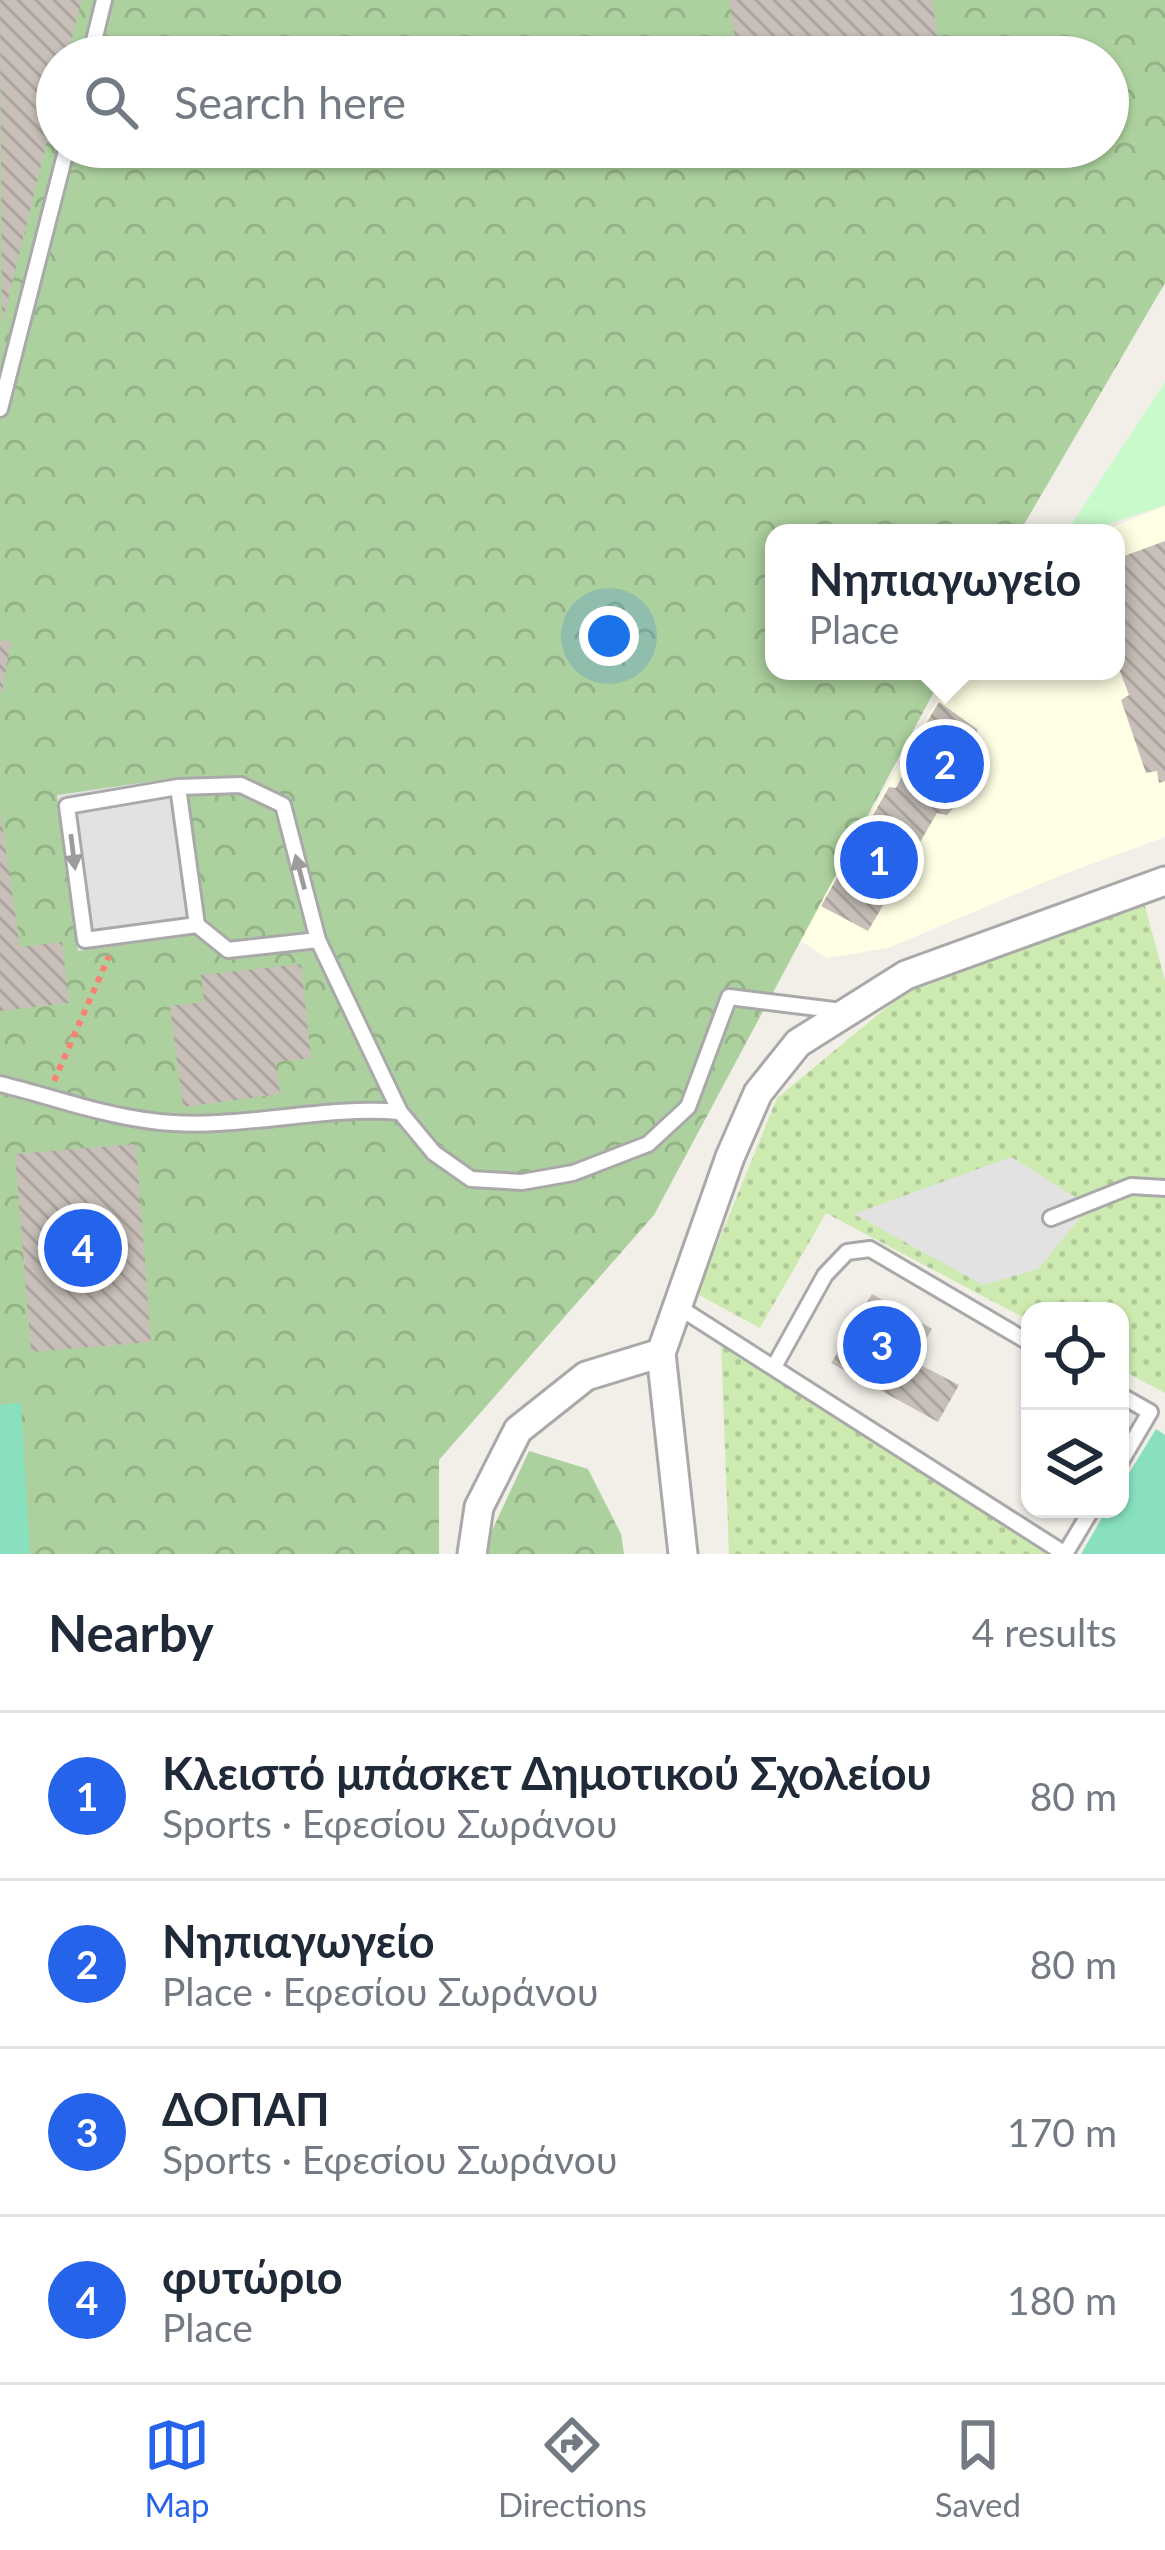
<!DOCTYPE html>
<meta charset="utf-8">
<style>
:root{--surface:#fff;--page:#f2f2f3;--text:#1f2937;--muted:#747a83;--line:#e0e1e3;--accent:#2563eb}
body{margin:0;font-family:Lato,sans-serif;background:var(--page);color:var(--text)}
.controls{position:absolute;right:36px;bottom:36px;display:grid;overflow:hidden;border-radius:24px;box-shadow:0 3px 9px #0004}
.controls button{width:108px;height:108px;display:grid;place-items:center;padding:0;border:0;border-bottom:3px solid var(--line);background:var(--surface);color:var(--text);font:60px sans-serif}
.you{position:absolute;left:609px;top:636px;width:42px;height:42px;margin:-30px;border:9px solid #fff;border-radius:50%;background:#1a73e8;box-shadow:0 0 0 18px #1a73e833}
.badge{display:grid;place-items:center;width:78px;height:78px;border-radius:50%;background:var(--accent);color:#fff;font-size:39px;font-weight:700}
.pin{position:absolute;translate:-50% -50%;border:6px solid #fff;box-shadow:0 3px 12px #0006}
.popup{position:absolute;left:765px;top:524px;width:360px;height:156px;box-sizing:border-box;display:grid;place-content:center;border-radius:24px;background:var(--surface);filter:drop-shadow(0 3px 9px #0005);font-size:39px;white-space:nowrap;color:var(--muted)}
.popup b{font-size:45px;color:var(--text)}
.popup::after{content:'';position:absolute;left:50%;top:100%;margin-left:-24px;border:24px solid transparent;border-top-color:var(--surface)}
.list{margin:0;padding:0;list-style:none}
h2{display:flex;justify-content:space-between;align-items:center;height:156px;margin:0;padding:0 48px;font-size:51px}
h2 small{font-size:39px;font-weight:400;color:var(--muted)}
.list li{display:grid;grid-template-columns:78px 1fr auto;gap:36px;align-items:center;box-sizing:border-box;height:168px;padding:0 48px;border-top:3px solid var(--line)}
.list b{display:block;font-size:45px;white-space:nowrap}
.list p{margin:0;font-size:39px;white-space:nowrap;color:var(--muted)}
.list em{font-size:39px;font-style:normal;color:var(--muted)}
.icon{flex:none;width:66px;height:66px;fill:none;stroke:currentColor;stroke-width:2;stroke-linecap:round;stroke-linejoin:round}
.map{position:relative;flex:none;width:1165px;height:1554px;overflow:hidden}
.search{position:absolute;background:var(--surface);box-shadow:0 3px 9px #0004;left:36px;right:36px;top:36px;height:132px;display:flex;align-items:center;gap:30px;box-sizing:border-box;padding:0 42px;border-radius:66px;color:var(--muted);font-size:45px}
.sheet{height:828px;background:var(--surface)}
nav{display:flex;justify-content:space-around;align-items:center;box-sizing:border-box;height:168px;border-top:3px solid var(--line);background:var(--surface);font-size:33px;color:var(--muted)}
nav a{display:grid;justify-items:center;gap:6px}
nav .on{color:var(--accent)}
.map>svg:first-child{display:block}
.education{fill:#ffffe5}
.grass{fill:url(#grass-dots)}
.forest{fill:url(#forest-crowns);fill-rule:evenodd}
.park{fill:#c8facc}
.pitch{fill:#88e0be}
.parking{fill:#e2e2e2}
.building{fill:url(#building-back-hatch)}
.lines{fill:none;stroke-linecap:round;stroke-linejoin:round}
.lane-casing{stroke:#a9a9a9;stroke-width:20}
.street-casing{stroke:#a9a9a9;stroke-width:33}
.path{stroke:#fa8072;stroke-width:6;stroke-dasharray:6 6;stroke-linecap:butt}
.lane{stroke:#fff;stroke-width:14}
.street{stroke:#fff;stroke-width:27}
.oneway{fill:#9c9c9c}
</style>
<div class="map">
<svg width="1165" height="1554" viewBox="0 0 1165 1554">
<defs>
<pattern id="grass-dots" width="8" height="8" patternUnits="userSpaceOnUse" patternTransform="scale(3)"><rect width="8" height="8" fill="#cdebb0"/><path d="M2 2h.1M6 6h.1" fill="none" stroke="#b0c997" stroke-width="1.8" stroke-linecap="round"/></pattern>
<pattern id="forest-crowns" width="20" height="18" patternUnits="userSpaceOnUse" patternTransform="scale(3)"><rect width="20" height="18" fill="#add19e"/><path d="M2 6a3 3 0 1 1 6 0M12 15a3 3 0 1 1 6 0" fill="none" stroke="#95b388"/></pattern>
<pattern id="building-back-hatch" width="6" height="6" patternUnits="userSpaceOnUse" patternTransform="scale(3)"><rect width="6" height="6" fill="#c7bfb8"/><path d="M-1 5l2 2M0 0l6 6M5-1l2 2" fill="none" stroke="#aba49e"/></pattern>
</defs>
<rect width="100%" height="100%" fill="#f2efe9"/>
<path class="education" d="M1165,506V837L1064,874L888,948L827,958L798,939L954,671H1116V533H1097Z"/>
<path class="grass" d="M1143,899L1165,980V1393L1120,1369V1311H1030V1321L826,1213L760,1328L697,1294L777,1098L904,993Z
M721,1342L1056,1546L1052,1554H729Z"/>
<path class="forest" d="M0,0H1165V283L1019,533H774V671H945L654,1215L439,1460V1554H0ZM57,57H1108V147H57Z
M529,1451L588,1469L621,1534L624,1554H481Z"/>
<path class="park" d="M1165,382V505L1082,533H1066Z"/>
<path class="pitch" d="M21,1403L30,1554H0V1405Z
M1156,1429L1165,1435V1554H1081L1107,1509H1120V1488Z"/>
<path class="parking" d="M168,779L189,936L78,951L57,795Z
M1011,1157L1090,1206L1038,1269L983,1285L854,1214Z"/>
<path class="building" d="M0,0H82L67,57H57V100L2,324Z
M729,0H932L941,57H748L747,50L737,52Z
M1165,541V781L1159,783L1157,771L1146,773L1121,700L1129,695L1116,661V559Z
M0,640L11,642L2,692H0Z
M939,702L977,729L984,774L947,815L937,813L868,931L821,906L889,787L896,788L915,751L922,754L926,745L916,740Z
M0,810L20,947L62,942L69,1003L0,1011Z
M301,964L311,1058L276,1062L280,1094L183,1107L170,1006L204,1002L201,975Z
M136,1144L151,1342L31,1352L15,1154Z
M872,1294L932,1329L913,1361L959,1385L938,1422L831,1363Z"/>
<g class="lines">
<g class="lane-casing">
<path id="lane" d="M90,57L104,0
M0,409L67,147
M178,787L197,925L85,940L67,806L178,787L241,785L283,805L318,940L400,1112L434,1153L471,1179L522,1182L573,1173L648,1144L688,1107L729,997L842,1011
M197,925L228,950L318,940
M0,1084C50,1096 101,1115 152,1121C235,1132 318,1105 400,1112
M1051,1218L1131,1186L1165,1188
M677,1306L1065,1554
M775,1365L825,1275L847,1252L870,1249L1030,1343
M1120,1395L1150,1412L1120,1463
M1065,1554L1092,1509"/>
</g>
<g class="street-casing">
<path id="street" d="M472,1554L479,1507L518,1430L586,1376L661,1353
M683,1554L661,1353L730,1157L758,1093L798,1043L906,975L1165,881"/>
</g>
<path class="path" d="M54,1081L109,956"/>
<use href="#lane" class="lane"/>
<use href="#street" class="street"/>
</g>
<defs><path id="oneway-solid" d="M-6-.8H1V-3.2L6.5 0L1 3.2V.8H-6Z" transform="scale(3)"/></defs>
<g class="oneway">
<use href="#oneway-solid" transform="translate(73 852) rotate(83)"/>
<use href="#oneway-solid" transform="translate(300 872) rotate(-105)"/>
</g>
</svg>
<div class="controls">
<button><svg class="icon" aria-label="locate" viewBox="0 0 24 24"><circle cx="12" cy="12" r="6"/><path d="M12 2v4M12 18v4M2 12h4M18 12h4"/></svg></button>
<button><svg class="icon" aria-label="layers" viewBox="0 0 24 24"><path d="M12 4l9 5-9 5-9-5zM3 14l9 5 9-5"/></svg></button>
</div>
<div class="you"></div>
<div class="pin badge" style="left:879px;top:860px">1</div>
<div class="pin badge" style="left:945px;top:764px">2</div>
<div class="popup"><b>Νηπιαγωγείο</b>Place</div>
<div class="pin badge" style="left:882px;top:1345px">3</div>
<div class="pin badge" style="left:83px;top:1248px">4</div>
<div class="search"><svg class="icon" aria-label="search" viewBox="0 0 24 24"><circle cx="10" cy="10" r="6"/><path d="M15 15l6 6"/></svg>Search here</div>
</div>
<section class="sheet">
<h2>Nearby<small>4 results</small></h2>
<ul class="list">
<li><span class="badge">1</span><div><b>Κλειστό μπάσκετ Δημοτικού Σχολείου</b><p>Sports · Εφεσίου Σωράνου</p></div><em>80 m</em></li>
<li><span class="badge">2</span><div><b>Νηπιαγωγείο</b><p>Place · Εφεσίου Σωράνου</p></div><em>80 m</em></li>
<li><span class="badge">3</span><div><b>ΔΟΠΑΠ</b><p>Sports · Εφεσίου Σωράνου</p></div><em>170 m</em></li>
<li><span class="badge">4</span><div><b>φυτώριο</b><p>Place</p></div><em>180 m</em></li>
</ul>
</section>
<nav>
<a class="on"><svg class="icon" aria-label="map" viewBox="0 0 24 24"><path d="M3 6l6-2 6 2 6-2v14l-6 2-6-2-6 2zM9 4v14M15 6v14"/></svg>Map</a>
<a><svg class="icon" aria-label="directions" viewBox="0 0 24 24"><path d="M12 3l9 9-9 9-9-9zM9 14v-3h6M13 9l2 2-2 2"/></svg>Directions</a>
<a><svg class="icon" aria-label="saved" viewBox="0 0 24 24"><path d="M7 4h10v16l-5-4-5 4z"/></svg>Saved</a>
</nav>
